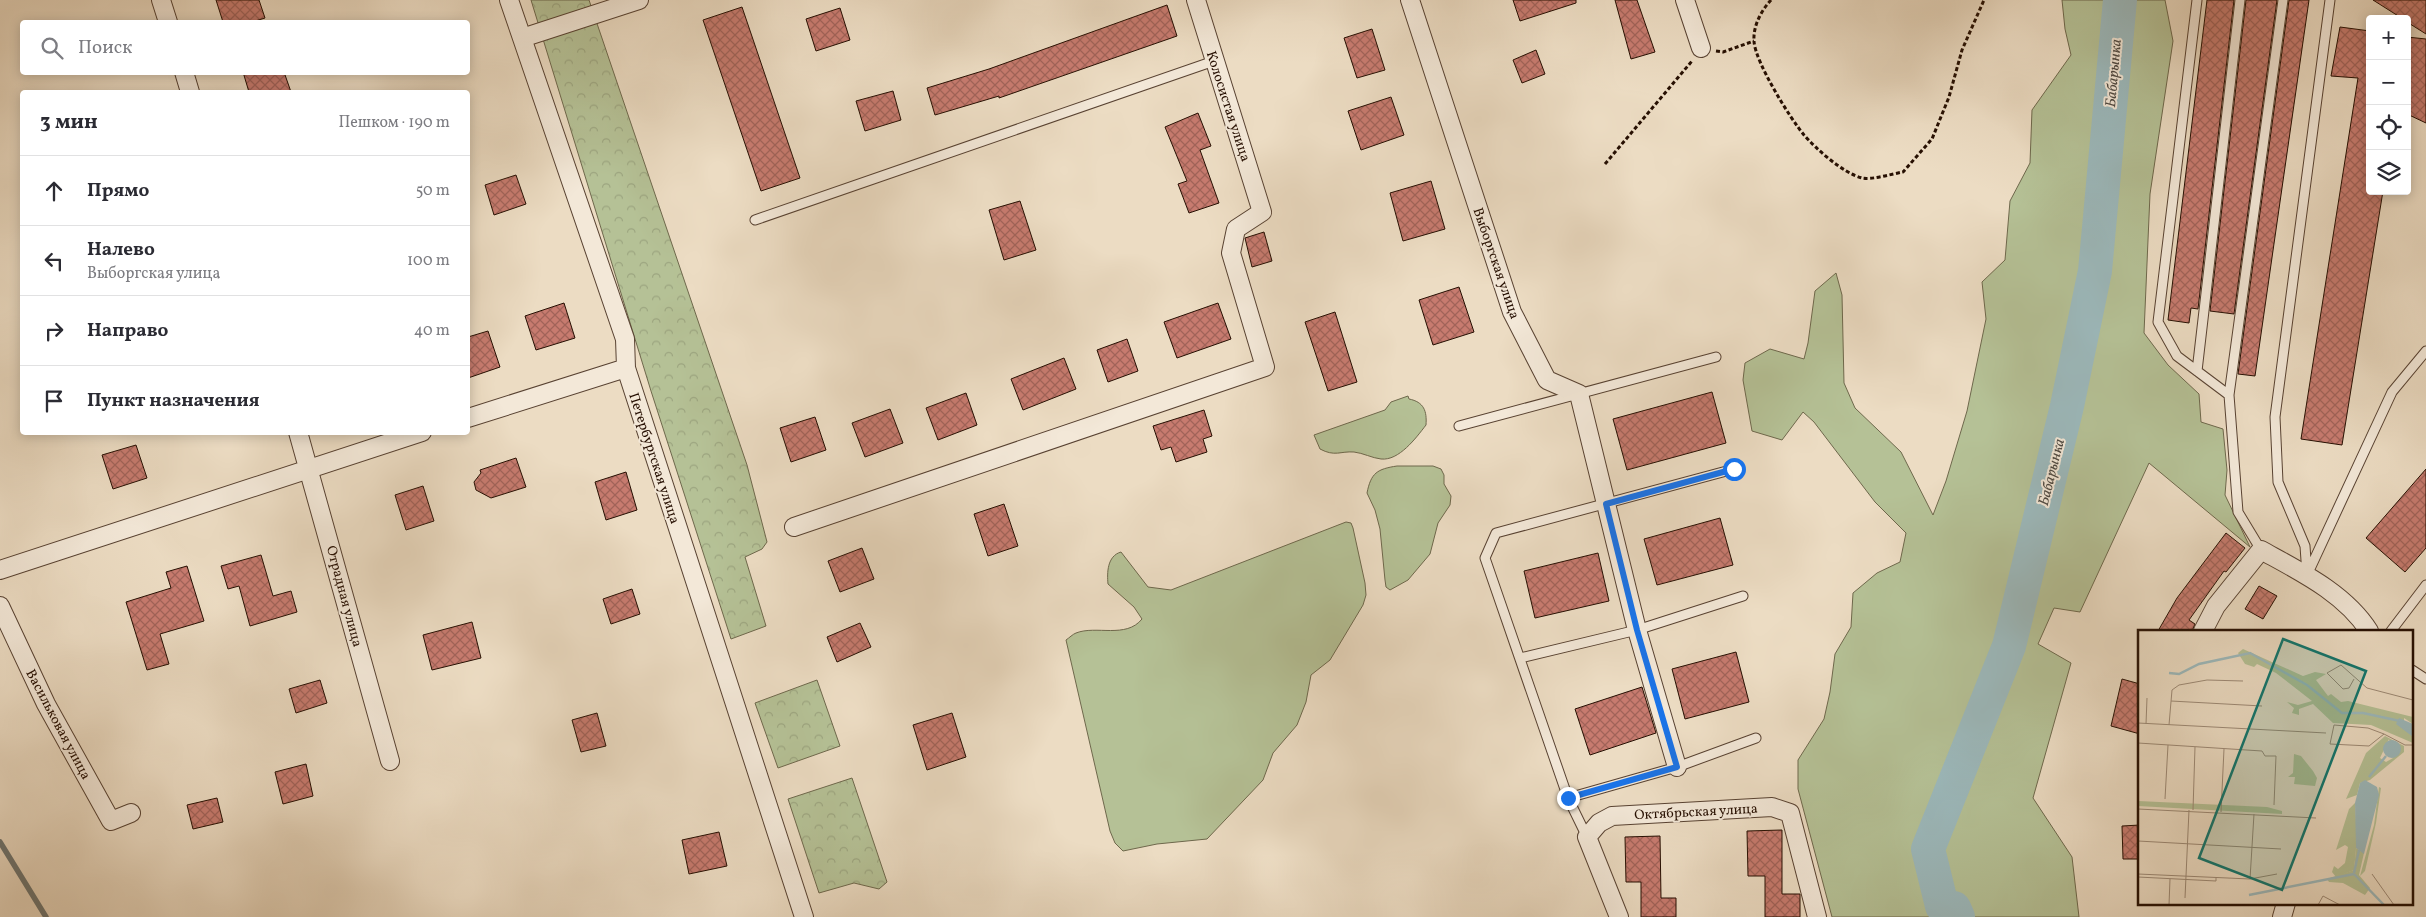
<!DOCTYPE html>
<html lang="ru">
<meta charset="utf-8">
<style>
:root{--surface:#fff;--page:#f2f2f3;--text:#2b2b33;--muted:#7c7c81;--line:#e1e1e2}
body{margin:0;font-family:Vollkorn,serif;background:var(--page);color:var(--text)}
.controls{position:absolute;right:15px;top:15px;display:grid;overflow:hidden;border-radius:5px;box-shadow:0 2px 12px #0003}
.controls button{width:45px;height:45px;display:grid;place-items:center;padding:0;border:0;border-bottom:1px solid var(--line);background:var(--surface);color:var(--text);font:25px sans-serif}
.stop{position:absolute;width:15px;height:15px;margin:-11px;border:4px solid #1a73e8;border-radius:50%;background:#fff}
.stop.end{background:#1a73e8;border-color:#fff;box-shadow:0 1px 5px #0008}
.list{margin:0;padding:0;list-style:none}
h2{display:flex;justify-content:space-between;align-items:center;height:65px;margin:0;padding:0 20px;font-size:21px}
h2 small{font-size:16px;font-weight:400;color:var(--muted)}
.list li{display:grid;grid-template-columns:32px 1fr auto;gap:15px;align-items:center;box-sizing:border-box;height:70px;padding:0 20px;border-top:1px solid var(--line)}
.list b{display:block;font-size:19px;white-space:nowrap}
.list p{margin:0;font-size:16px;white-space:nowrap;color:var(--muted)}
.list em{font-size:16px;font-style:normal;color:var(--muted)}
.icon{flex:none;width:28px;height:28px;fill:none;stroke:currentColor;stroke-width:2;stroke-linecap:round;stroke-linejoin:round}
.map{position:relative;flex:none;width:2426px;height:917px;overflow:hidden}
.search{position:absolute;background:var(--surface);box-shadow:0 2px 12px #0003;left:20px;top:20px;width:450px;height:55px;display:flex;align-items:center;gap:12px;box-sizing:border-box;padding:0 18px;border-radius:5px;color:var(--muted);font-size:19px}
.panel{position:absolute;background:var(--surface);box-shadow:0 2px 12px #0003;left:20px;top:90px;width:450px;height:345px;border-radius:5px}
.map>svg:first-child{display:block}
.grass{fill:#b5c196;stroke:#6e684c}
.forest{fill:url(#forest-crowns);stroke:#6e684c}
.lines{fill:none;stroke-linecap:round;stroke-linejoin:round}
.stream{stroke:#6d7572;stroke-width:5.5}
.river{stroke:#9cb9bc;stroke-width:34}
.building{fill:url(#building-cross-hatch);stroke:#260f02}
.service-casing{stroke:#584232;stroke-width:11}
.minor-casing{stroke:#584232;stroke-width:20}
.path{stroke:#260f02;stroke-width:3;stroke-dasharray:4 2.5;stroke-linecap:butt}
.service{stroke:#f3e8d8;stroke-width:9}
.minor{stroke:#f3e8d8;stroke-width:18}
.route{stroke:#1a73e8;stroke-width:6}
.labels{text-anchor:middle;stroke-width:4;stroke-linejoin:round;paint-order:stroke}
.street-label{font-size:14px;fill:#260f02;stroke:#f3e8d8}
.water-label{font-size:15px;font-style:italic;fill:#4f4a43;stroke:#f3e8d8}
.inset-river{fill:none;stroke:#9cb9bc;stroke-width:2.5}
.inset-road{fill:none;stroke:#9d8a76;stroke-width:1}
.view{fill:#0f766e;fill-opacity:0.15;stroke:#0f766e;stroke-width:2.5}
.inset-edge{fill:none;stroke:#260f02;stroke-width:2.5}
</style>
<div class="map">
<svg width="2426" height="917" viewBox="0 0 2426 917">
<defs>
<pattern id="forest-crowns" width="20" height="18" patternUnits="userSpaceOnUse" patternTransform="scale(1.25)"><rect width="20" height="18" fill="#b5c196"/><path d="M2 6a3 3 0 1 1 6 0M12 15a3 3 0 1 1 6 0" fill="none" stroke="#9ca580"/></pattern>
<pattern id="building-cross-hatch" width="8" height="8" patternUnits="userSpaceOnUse" patternTransform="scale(1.25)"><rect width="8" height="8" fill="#c77b6f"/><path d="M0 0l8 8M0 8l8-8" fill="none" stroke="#a16359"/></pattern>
</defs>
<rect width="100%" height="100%" fill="#ecdcc3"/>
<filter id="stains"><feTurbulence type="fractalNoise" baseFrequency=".004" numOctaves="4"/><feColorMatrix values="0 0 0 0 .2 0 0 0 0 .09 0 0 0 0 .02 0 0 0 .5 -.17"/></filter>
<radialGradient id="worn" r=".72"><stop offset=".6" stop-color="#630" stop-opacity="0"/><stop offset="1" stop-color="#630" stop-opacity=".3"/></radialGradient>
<path class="grass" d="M2062,0H2165L2173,41L2150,194L2144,333L2168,365L2199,394L2201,422L2223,429L2227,470L2225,495L2250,547L2149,463L2080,612L2054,608L2038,644L2071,663L2033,798L2072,857L2079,917H1832L1798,789V760L1824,719L1830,692L1835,654L1851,627L1853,593L1877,573L1900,562L1906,533L1875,502L1814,422L1803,412L1782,440L1752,431L1743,380L1745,363L1770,349L1804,359L1808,343L1815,291L1836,273L1842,295L1844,383L1855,408L1901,452L1933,515L1946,481L1967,411L1986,319L1982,282L2005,260L2010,201L2030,163L2032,110L2071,55L2065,29Z
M1408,396L1409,399C1424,402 1427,411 1426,425C1416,438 1399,461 1381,459C1372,458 1363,453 1354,452C1340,451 1335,457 1320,449L1314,435L1385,410L1391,402Z
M1397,466H1433L1441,469L1444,475V484L1451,496L1450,505L1438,523L1430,554L1408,580L1390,590L1386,587L1385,580L1380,529L1375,510L1367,493C1371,473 1377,469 1397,466Z
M1346,522L1351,523L1353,528L1365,583L1366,595L1363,605L1330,660L1311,675L1306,702L1297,725L1273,753L1263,780L1207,839L1157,844L1123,851L1115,843L1110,831L1066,640C1069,638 1073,634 1076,633C1096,625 1126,639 1142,619L1134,607L1108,584C1107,573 1107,556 1121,552L1148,587L1171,590Z"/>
<path class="forest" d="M531,0H589L747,465L767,542L762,549L745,557L766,626L731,639L651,391Z
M817,680L840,746L778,768L755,703Z
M852,778L887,882L879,889L854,883L819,893L788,799Z"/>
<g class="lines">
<path class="stream" d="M0,842L46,917"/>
<path class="river" d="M1958,917L1954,908L1942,906L1928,849L2009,646L2067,406L2095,271L2120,0"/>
</g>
<path class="building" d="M216,0H259L265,18L252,22H223Z
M1513,0H1576V3L1520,21Z
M1615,0H1637L1655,52L1631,59Z
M2207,0H2234L2198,309L2191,308L2189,323L2168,320Z
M2246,0H2277L2234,314L2210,311Z
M2289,0H2309L2255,376L2238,374Z
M2373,0H2426V34L2407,22V19H2403Z
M1167,5L1177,36L999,98V96L935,115L927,88L989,69Z
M742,7L800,178L761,191L703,20Z
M840,8L850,40L816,51L806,19Z
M2340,27L2370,31V191H2383L2342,445L2301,439L2358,78L2331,76Z
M1372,29L1385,70L1357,78L1344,38Z
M2407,37L2426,39V123L2407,114Z
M1536,50L1545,74L1522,83L1513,60Z
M243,72H284L291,92H249Z
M893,91L901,120L865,131L856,101Z
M1391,97L1404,135L1361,150L1348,111Z
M1198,113L1211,146L1200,150L1219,203L1189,213L1178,184L1187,181L1165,127Z
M516,175L526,204L494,215L485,185Z
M1431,181L1445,229L1403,241L1390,193Z
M1020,201L1036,250L1004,260L989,210Z
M1264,232L1272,261L1252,267L1245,238Z
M1459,287L1474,332L1433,345L1419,300Z
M564,303L575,338L536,350L525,316Z
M1218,303L1231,339L1177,358L1164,322Z
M1335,312L1357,382L1328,391L1305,322Z
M488,331L500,367L468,378V337Z
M1127,339L1138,371L1108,382L1097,350Z
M1064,358L1076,389L1023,410L1011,379Z
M1712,392L1726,443L1627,470L1613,419Z
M966,393L977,425L938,440L926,408Z
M890,409L903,443L865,457L852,423Z
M1204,410L1212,436L1203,439L1207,452L1176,462L1171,447L1161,450L1153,426Z
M815,417L826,450L791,462L780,428Z
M136,445L147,478L113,489L102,455Z
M516,458L526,487L491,498L476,490L474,482L481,473L480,470Z
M2426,469V548L2405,572L2366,538Z
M626,472L637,510L606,520L595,482Z
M423,486L434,521L406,530L395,495Z
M1004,504L1018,546L988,556L974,514Z
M1720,518L1733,565L1657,585L1644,539Z
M2226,533L2245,548L2226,572L2224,571L2189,620L2195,624L2192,631H2158L2177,598Z
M862,548L874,579L840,592L828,561Z
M1598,553L1609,601L1535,618L1524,571Z
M261,555L273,596L291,591L297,612L250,626L239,586L228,589L221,566Z
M187,566L204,621L160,634L169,664L147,670L126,602L171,588L166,572Z
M2259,586L2277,596L2263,619L2245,609Z
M632,589L640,614L611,624L603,599Z
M472,622L481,658L432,670L423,635Z
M860,623L871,647L837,662L827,637Z
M1736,652L1749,702L1685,719L1672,669Z
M2122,679L2140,684V734L2111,726Z
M320,680L327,703L296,713L289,689Z
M1642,687L1656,733L1590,755L1575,709Z
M597,713L606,746L581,752L572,720Z
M952,713L966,757L927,770L913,725Z
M306,764L313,796L283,804L275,772Z
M217,798L223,822L193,829L187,805Z
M2140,825V859H2123L2122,826Z
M1782,830V894H1800V917H1765V876H1748L1747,831Z
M719,832L727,866L689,874L682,840Z
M1660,836L1661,898H1676V917H1641V882H1626L1625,837Z"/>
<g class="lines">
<g class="service-casing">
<path id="service" d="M2197,0L2158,322L2177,356L2229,395
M755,220L1214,61
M2197,371L2240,0
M1459,426L1716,357
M2261,550L2238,512L2229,395L2283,0
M2308,573L2392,392L2426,351
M2307,575L2305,546L2278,482L2275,417L2330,0
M2391,631L2426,585
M1520,658L1637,630L1743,596
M2412,670L2426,679
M1568,798L1677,767L1756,738
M1587,837L1568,798L1485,558L1496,533L1734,469"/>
</g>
<g class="minor-casing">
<path id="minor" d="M161,0L168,22
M509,0L625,339L626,368L804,917
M1410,0L1512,312L1547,380L1579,394L1637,630L1677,767
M1685,0L1701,48
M522,38L639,0
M184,72L190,92
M468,418L626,368
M298,432L390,761
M794,527L1265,367L1231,253L1236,229L1262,212L1196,0
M0,570L422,432
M0,606L46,704L111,821L131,813
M2203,631L2216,606L2261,550C2299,571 2345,593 2369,631
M1619,917L1587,837L1599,823L1612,816L1772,807L1790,813L1817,917
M2282,917L2286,903"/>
</g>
<path class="path" d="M1771,0C1761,11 1753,26 1754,41C1755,62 1790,118 1804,135C1816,149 1843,173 1862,178C1873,180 1891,174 1903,172L1932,139L1949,97L1962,50L1984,0
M1716,51L1723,52L1754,41
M1605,164L1692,61"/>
<use href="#service" class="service"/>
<use href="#minor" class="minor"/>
</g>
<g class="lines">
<path class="route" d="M1568,798L1677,767L1637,630L1606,504L1734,469"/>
</g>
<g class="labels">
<g class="street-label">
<text transform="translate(1229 106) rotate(72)" y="5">Колосистая улица</text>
<text transform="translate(1497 263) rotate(71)" y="5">Выборгская улица</text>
<text transform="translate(655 458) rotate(72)" y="5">Петербургская улица</text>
<text transform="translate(345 596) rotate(75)" y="5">Отрадная улица</text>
<text transform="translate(59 724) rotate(62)" y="5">Васильковая улица</text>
<text transform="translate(1696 811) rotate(-3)" y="5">Октябрьская улица</text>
</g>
<g class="water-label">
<text transform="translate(2113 73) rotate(-85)" y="5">Бабарынка</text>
<text transform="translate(2051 472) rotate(-76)" y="5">Бабарынка</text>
</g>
</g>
<g transform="translate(2138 630)">
<rect width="275" height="275" fill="#ecdcc3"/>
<path d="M105,19L165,46L177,42L188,44L178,50L190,66L193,64L203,72L210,71L275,87V94L266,88V98L275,107V113L233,95L195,93L175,74L161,79V85L154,83L156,78L149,72L160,75L174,71L138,43L119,34L116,37L107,34L100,23ZM247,106L266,116V122L232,150L222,153L219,165L208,169L228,123ZM251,109L255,128L248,132L242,128ZM156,124L163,126L175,141L179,148L177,156L156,154L157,147H150L155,143ZM241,157L243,158L238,193L227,241L222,246L236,195ZM217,173L219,208L216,240L198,247L194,242L196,236L200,239L207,233L210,217L207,215L198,220L211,179Z" fill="#b5c196" fill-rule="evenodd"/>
<path d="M0,171L129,177L144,181V184L0,176Z" fill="#b5c196"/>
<path d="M218,218L226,223L221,245L232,258L227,265L205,253L191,252L189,249L216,240Z" fill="#b5c196"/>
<path d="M261,88L275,94V107L258,94ZM245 119a9 9 0 1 1 18 0a9 9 0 1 1-18 0ZM227,150L239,157L241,165L226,224L218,218L217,173L222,153Z" fill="#9cb9bc"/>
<path class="inset-river" d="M31,43L41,44L61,34L112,23L169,55L204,83H225L262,91M231,147L248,126M216,243L221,220M216,244L246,275M111,265L216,244"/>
<path class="inset-road" d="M216,49L211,58L205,59L189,43L203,35L229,58L275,70M33,71L124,76M0,93L188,103M8,94L9,68M31,95L34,60L41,55L69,50L105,51M196,95L230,98L246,104L231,116L192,114ZM246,104L267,115H275M0,113L124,121L127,126H138L136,175M27,169L30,115M0,179L178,188M55,180L57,117M83,182L86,119M0,211L143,219M0,244L112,249L139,244M234,244L256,275M0,247L78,251V248M112,249L116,184M47,268L51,180M31,275L32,249M180,275L185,266L202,275"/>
<path class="view" d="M145,9L228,41L144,260L61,228Z"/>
<rect width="275" height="275" class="inset-edge"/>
</g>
<rect width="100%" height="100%" filter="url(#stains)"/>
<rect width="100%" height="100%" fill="url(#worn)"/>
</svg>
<div class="controls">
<button>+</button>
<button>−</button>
<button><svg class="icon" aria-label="locate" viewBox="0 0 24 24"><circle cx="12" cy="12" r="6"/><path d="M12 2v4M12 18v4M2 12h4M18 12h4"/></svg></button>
<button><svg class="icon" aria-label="layers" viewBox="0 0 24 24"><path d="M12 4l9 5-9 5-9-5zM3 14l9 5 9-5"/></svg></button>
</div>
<div class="stop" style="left:1734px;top:469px"></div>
<div class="stop end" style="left:1568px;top:798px"></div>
<div class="search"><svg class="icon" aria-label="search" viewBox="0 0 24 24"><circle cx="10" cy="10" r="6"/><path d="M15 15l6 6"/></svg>Поиск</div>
<section class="panel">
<h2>3 мин<small>Пешком · 190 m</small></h2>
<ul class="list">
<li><svg class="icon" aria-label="ahead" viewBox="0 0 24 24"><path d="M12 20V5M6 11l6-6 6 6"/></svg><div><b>Прямо</b></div><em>50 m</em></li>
<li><svg class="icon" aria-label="left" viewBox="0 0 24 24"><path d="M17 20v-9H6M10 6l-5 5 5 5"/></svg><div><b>Налево</b><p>Выборгская улица</p></div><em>100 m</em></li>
<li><svg class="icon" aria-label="right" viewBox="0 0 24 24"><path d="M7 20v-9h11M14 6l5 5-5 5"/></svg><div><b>Направо</b></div><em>40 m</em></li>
<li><svg class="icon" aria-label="arrive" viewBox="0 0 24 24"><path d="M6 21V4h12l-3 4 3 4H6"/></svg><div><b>Пункт назначения</b></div></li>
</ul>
</section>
</div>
